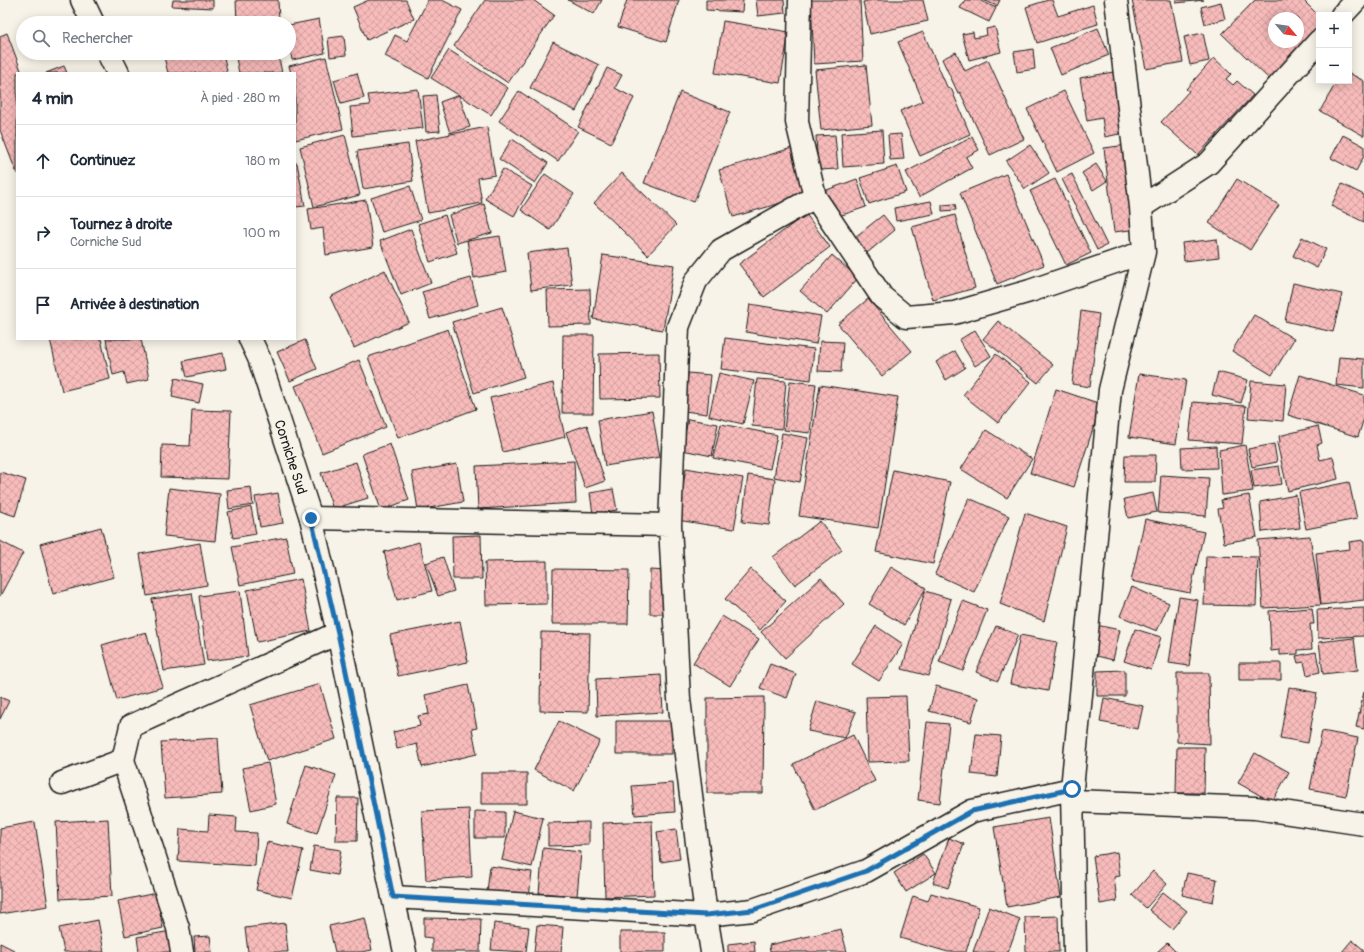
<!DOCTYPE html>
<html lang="fr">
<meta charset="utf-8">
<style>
:root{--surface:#fff;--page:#f6f6f7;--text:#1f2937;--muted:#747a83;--line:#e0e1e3}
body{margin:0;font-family:Pangolin,sans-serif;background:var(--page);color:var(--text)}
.controls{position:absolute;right:12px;top:12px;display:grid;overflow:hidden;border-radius:0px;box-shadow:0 2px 10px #0003}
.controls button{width:36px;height:36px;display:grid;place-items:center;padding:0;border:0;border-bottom:1px solid var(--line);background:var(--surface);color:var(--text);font:20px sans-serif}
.compass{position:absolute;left:1268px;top:12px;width:36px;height:36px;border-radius:50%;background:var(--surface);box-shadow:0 2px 10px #0003;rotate:119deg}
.stop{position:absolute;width:12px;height:12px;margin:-9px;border:3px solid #1f6fb2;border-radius:50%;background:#fff}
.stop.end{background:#1f6fb2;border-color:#fff;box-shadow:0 1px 4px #0008}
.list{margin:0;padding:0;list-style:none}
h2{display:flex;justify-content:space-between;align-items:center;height:52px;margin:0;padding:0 16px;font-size:17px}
h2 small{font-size:13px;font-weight:400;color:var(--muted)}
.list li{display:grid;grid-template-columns:26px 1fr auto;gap:12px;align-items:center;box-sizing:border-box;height:72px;padding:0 16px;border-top:1px solid var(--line)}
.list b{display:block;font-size:15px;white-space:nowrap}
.list p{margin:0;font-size:13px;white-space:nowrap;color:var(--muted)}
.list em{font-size:13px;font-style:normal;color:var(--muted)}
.icon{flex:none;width:22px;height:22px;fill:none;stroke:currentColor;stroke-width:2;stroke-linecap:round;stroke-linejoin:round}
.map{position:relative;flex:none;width:1364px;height:952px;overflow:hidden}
.search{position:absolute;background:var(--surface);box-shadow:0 2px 10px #0003;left:16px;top:16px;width:280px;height:44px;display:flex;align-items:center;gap:10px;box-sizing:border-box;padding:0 14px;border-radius:22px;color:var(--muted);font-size:15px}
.panel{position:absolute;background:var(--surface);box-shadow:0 2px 10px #0003;left:16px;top:72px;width:280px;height:268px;border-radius:0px}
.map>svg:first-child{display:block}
.building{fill:url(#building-cross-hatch);stroke:#1c1c1c;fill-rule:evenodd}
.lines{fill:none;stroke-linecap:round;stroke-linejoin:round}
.minor-casing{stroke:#1c1c1c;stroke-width:25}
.secondary-casing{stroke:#1c1c1c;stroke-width:25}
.minor{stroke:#f7f3e8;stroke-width:22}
.secondary{stroke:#f7f3e8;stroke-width:22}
.route{stroke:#1f6fb2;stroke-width:5}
.labels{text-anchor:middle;stroke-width:4;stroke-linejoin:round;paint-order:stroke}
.street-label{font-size:14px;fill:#1c1c1c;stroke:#f7f3e8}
</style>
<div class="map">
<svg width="1364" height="952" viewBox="0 0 1364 952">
<defs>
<pattern id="building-cross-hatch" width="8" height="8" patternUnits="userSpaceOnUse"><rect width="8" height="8" fill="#f7bbba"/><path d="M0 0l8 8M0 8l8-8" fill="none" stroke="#d3a09f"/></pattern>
</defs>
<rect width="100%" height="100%" fill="#f7f3e8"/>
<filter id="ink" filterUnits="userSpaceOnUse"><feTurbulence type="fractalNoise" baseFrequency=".025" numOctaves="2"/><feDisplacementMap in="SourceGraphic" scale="8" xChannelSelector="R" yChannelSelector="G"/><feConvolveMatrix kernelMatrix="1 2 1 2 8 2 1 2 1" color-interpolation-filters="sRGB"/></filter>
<g filter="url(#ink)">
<path class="building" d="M173,0H213V8L172,6Z
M236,0H278L279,21L237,23Z
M369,0H406L414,19L367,40L353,7Z
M428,0H442L462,10L428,78L385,56L395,35L407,41Z
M485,0H533L554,15L508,83L454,46Z
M568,0H602L594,14Z
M627,0H679L666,42L618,27Z
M706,0H743L742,12L706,10Z
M756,0H784L785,13L758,16Z
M811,0H860L863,61L814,64Z
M872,0H923L928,21L870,34L863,2Z
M965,0H979L996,8L989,22L960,8Z
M983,0H1000L997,6Z
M1048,0H1052L1058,16L1093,5L1098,24L1037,43L1026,7Z
M1132,0H1171L1183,62L1146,69Z
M1176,0H1204L1176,3Z
M1255,0H1303L1319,16V27L1269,79L1222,34ZM1274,18H1298V42H1274Z
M1221,2L1225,19L1205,24L1201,7Z
M319,19L325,53L292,60L289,42V25Z
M723,21L789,32L780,83L715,73Z
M995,27L1001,52L969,60L962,34L973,32L974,38L987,35L986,29Z
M1098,28L1109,55L1061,75L1050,48Z
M923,32L948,89L951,88L970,134L920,156L900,111L923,101L898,42Z
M7,33L22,73H17V174L0,130V36Z
M1203,33L1209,61L1190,65L1184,37Z
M344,36L346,55L330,57L328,38Z
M553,42L599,65L576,111L530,88Z
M1033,49L1035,69L1017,72L1014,52Z
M449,50L508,88L491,115L431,78Z
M956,52L965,71L988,60L1024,139L990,155L960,92L958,93L942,59Z
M163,53H223L227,71L217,73H168Z
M235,53H278L282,73H239Z
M326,57L343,129L295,140V73H291L289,66Z
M1214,58L1231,74L1226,79L1233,85L1237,81L1253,95L1198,155L1161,122L1189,91L1186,89Z
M866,65L872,125L821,130L815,70Z
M64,66L67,73H46Z
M607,68L622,75L615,88L634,98L611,143L578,127Z
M1113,72L1124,133L1105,137L1102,118L1087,121L1080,78Z
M357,73L364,98L341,104L334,80Z
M1349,73L1364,81V136L1320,111L1337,81H1349Z
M418,89L423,128L353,136L350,107L370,105L368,95Z
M519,91L578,131L558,161L499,121Z
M1064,91L1094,153L1057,172L1027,109Z
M680,92L730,112L694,202L644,183Z
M436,95L440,131L426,132L423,96Z
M459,95L470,127L450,133L440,102Z
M487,127L495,175L478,178L482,203L428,213L415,141Z
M882,130L884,164L843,167L841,133Z
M901,134L904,159L890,160L888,135Z
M345,135L360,195L314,207L300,147Z
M835,135L838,169L818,170L816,136Z
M1343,135L1364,146V156L1356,171L1331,158Z
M972,137L979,150L966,157L972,168L919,197L906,172Z
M512,139L548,163L535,183L499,159Z
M408,144L413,181L363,189L357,151Z
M1030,145L1049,173L1025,189L1006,161Z
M1127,145L1138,229L1114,232L1104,148Z
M792,148L805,196L733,217L719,170Z
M295,163H297L305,206L295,207Z
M1096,164L1107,181L1093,190L1082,173Z
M897,166L906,192L869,204L860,178Z
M503,169L532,186L514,216L485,199Z
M622,173L676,225L648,255L594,203Z
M545,174L574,194L550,230L521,210Z
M1006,174L1044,265L997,284L960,193Z
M1072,174L1107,245L1097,250L1062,179Z
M857,179L866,207L833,218L824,191Z
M1055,179L1091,253L1066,265L1030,191Z
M1237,179L1279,205L1250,250L1209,223Z
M1342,184L1364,195V222L1331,206Z
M410,186L421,220L382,232L371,198Z
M366,200L373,247L326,255L323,228L311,230L308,209Z
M931,201L934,214L896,221L894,208Z
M484,204L492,233L457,243L449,215Z
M955,204L956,210L942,211V205Z
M806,214L830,247L764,297L739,264Z
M445,215L457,253L430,262L418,224Z
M883,215L895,230L867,253L855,237Z
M955,215L975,288L933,300L912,227Z
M411,229L431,283L401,295L380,241Z
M500,236L506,272L474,278L467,241Z
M1302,237L1326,249L1317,268L1293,256Z
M1217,239L1219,257L1184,261L1182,243Z
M567,248L572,285L531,290L527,253Z
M603,255L674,265L663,330L593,319Z
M832,255L858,278L827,314L800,291Z
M385,270L409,322L354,348L330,297Z
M471,278L478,305L430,319L422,292Z
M1293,283L1342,294L1333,332L1285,321Z
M590,289L591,325L548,326L547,290Z
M868,299L912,351L882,376L838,324Z
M750,304L821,316L816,344L746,332Z
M502,307L524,377L474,393L452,322Z
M1081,311L1099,314L1090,387L1072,384Z
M1254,315L1294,339L1272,375L1232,351Z
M998,321L1053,365L1038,383L983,339Z
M448,329L476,409L398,438L368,357Z
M975,330L991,356L975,366L959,340Z
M563,335H594L593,413H562Z
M725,338L814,349L811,380L721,369Z
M50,339H101L110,379L62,391Z
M106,339H141L149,379L127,384L124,372L113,375Z
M305,340L317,369L290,381L277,352Z
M820,341L843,342L841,372L818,371Z
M955,351L965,368L946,380L936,362Z
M223,353L226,369L187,377L183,361Z
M659,353L660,398L600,399L599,354Z
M996,354L1031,382L998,423L963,395Z
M1339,357L1364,359V388L1336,385Z
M359,360L386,427L322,453L295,386Z
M1218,372L1248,380L1241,403L1212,395Z
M688,373L711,375L707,414L684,411Z
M719,373L754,381L743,424L709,416Z
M1139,374L1186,380L1176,444L1129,437Z
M1300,375L1364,395V418L1358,437L1288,415Z
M175,378L203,384L199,403L172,397Z
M757,379L786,381L782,429L752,426Z
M790,381L816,384L810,433L784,430Z
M1251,381L1286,384L1283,421L1248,418Z
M553,383L565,437L503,452L490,398Z
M820,385L898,397L878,528L799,516Z
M1056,389L1101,404L1074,487L1030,473Z
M1193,402L1246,406L1242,444L1189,440Z
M192,410L231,411L228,479L161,477L162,445L190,446Z
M652,411L660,457L605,466L598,420Z
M688,419L718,424L712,456L682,450Z
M721,424L777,435L770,469L713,458Z
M587,425L605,481L585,488L566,432Z
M1318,426L1322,443L1317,445L1320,460L1333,457L1338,479L1288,491L1277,443L1280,442L1279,436Z
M986,430L1032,459L1007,498L961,469Z
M782,433L808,438L800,482L774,477Z
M390,444L409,500L381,510L362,454Z
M1274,444L1277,462L1252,467L1248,449Z
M1245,445L1253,491L1222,495L1219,450Z
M1216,446L1217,468L1182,469L1181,448Z
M1125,455H1156L1155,482H1124Z
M574,461L576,503L478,509L476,466Z
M356,462L368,498L333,509L321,473Z
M457,464L463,502L418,510L412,472Z
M1279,466L1282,484L1254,488L1251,470Z
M686,468L743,478L734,529L677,520Z
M893,470L950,482L933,564L876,552Z
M0,472L26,480L15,516L0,511Z
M748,475L775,479L769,525L742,522Z
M1161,475L1209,478L1206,516L1158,513Z
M1349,482L1357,519L1306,529L1299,492Z
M251,487L253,505L229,509L227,490Z
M169,488L220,494L215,541L164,536Z
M613,489L617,510L593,514L590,493Z
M278,493L283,523L260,527L255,497Z
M1153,493L1157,512L1128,518L1124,499Z
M1249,495L1257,537L1224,543L1218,509L1223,508L1221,500Z
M1296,495L1300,528L1262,532L1260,502Z
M969,498L1009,516L974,592L935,574Z
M251,507L256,534L233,538L228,512Z
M1025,513L1067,527L1044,621L1000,604Z
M1145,519L1204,532L1190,593L1131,581Z
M820,521L842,550L795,585L773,557Z
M101,527L114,577L53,594L40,544Z
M481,535L482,579H453L452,536Z
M1310,536L1321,605L1263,608L1258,540Z
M286,537L293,574L240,585L232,547Z
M1364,540V600L1321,605L1316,553L1350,549L1349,542Z
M0,541L23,553L0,596Z
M419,542L432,591L397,600L384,552Z
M200,543L207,585L147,596L140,554Z
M1206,556L1258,557L1256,606L1204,605Z
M443,557L454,591L438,596L426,563Z
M547,561V604L486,605L485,562Z
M891,567L926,588L904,625L869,604Z
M553,569L629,570L628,624H552Z
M751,569L786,601L760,630L725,599Z
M650,570L667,571V614H650Z
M821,578L844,604L785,658L761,632Z
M301,579L311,631L257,642L247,590Z
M1132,587L1169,603L1157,631L1120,616Z
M240,591L248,656L207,661L199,596Z
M925,591L951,599L929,676L902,669Z
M192,593L204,665L164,671L152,599Z
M1179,597L1198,600L1189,666L1169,663Z
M963,601L987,610L963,671L939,662Z
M1312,608L1314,624H1310L1312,649L1298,650V654L1280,655V650L1271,651L1269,611Z
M1364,608V636L1318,638L1317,610Z
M722,616L759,639L730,686L693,663Z
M460,621L468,662L398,676L390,635Z
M1096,625L1120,630L1113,660L1089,654Z
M876,626L903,644L879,681L852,664Z
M996,626L1018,635L998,681L976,672Z
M1135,629L1161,637L1151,670L1124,661Z
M146,632L163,687L117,700L102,645Z
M541,632L590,633L588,712L540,711Z
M1020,635L1057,642L1048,691L1010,684Z
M1354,638L1358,670L1323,674L1319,642Z
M1316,652L1320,672L1307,675L1304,662L1298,663L1296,656Z
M1239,663H1281V680H1239Z
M770,664L796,674L787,698L760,688Z
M1125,670V696H1097V671Z
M1177,673H1209L1210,744L1177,742Z
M661,675L663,712L597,716L596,679Z
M320,684L336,739L267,761L250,705Z
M468,685L477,728L472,729L477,754L422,767L417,744L397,749L393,732L420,726L418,716L429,714L425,695Z
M936,686L978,698L971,722L929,711Z
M1289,687L1317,693L1308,743L1280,738Z
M1364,692V729L1356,727Z
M906,696L909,761L868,762L866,697Z
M0,697L9,701L0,719Z
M764,697L763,793H707V698Z
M1104,698L1143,706L1138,729L1100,722Z
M817,701L856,712L845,738L808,731Z
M559,721L600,741L574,791L534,770Z
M616,721H672V754H616Z
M927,722L949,724L940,803L918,800Z
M1322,731L1358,738L1346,796L1310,789Z
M976,734L1001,736L997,777L971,774Z
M853,735L875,781L815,810L793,764Z
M218,738L222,794L165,798L161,742Z
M1177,747H1205L1204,793H1176Z
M1255,753L1289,772L1272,802L1238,783Z
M268,763L276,804L251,810L242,768Z
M306,765L336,775L317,833L287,824Z
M481,773H527V804H481Z
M673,783L675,812L635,815L632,786Z
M337,798H358L357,841H336Z
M469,809L472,877L426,880L422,811Z
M475,811L505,812V838H475Z
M513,811L543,818L532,867L502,860Z
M209,815L237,817L236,832L257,833L255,866L178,861L180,829L208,831Z
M1049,818L1061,897L1007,907L994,827Z
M108,819L112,896L60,899L56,822Z
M652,821L654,895L605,897L603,823Z
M35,822L48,906L0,914V828Z
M589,822V845L548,846V823Z
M676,829L680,859L661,862L657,832Z
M949,838L964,844L948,888L933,883Z
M267,842L303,850L292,898L256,890Z
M314,846L341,850L337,875L310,870Z
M543,848L581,852L577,896L539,893Z
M1117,852L1120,876L1114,877L1117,901L1100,904L1093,856Z
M923,854L936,873L906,892L894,873Z
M490,866L532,872L529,898L487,892Z
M1153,871L1167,884L1146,908L1132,895Z
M1187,873L1217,879L1213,902L1182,895Z
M1163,892L1187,911L1172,929L1149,910Z
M156,893L163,928L125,936L118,901Z
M931,893L979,907L966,952H948L900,938L913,896L928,901Z
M989,907L1020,919L1008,952H973Z
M1058,916L1059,952H1026L1025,917Z
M365,918L372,950L361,952H335L329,926Z
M424,918L481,919L480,952H432V938L424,937Z
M98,920L104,952H64L59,928Z
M285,923L288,952H248L245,928Z
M494,923L529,927L526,952L491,950Z
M537,925L563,927L561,952H534Z
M841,929L847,952H770L769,945Z
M171,931L175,952H139L137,937Z
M620,932H665V952H620Z
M210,936L212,952H195L194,937Z
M1352,940L1364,950V952H1342Z
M754,941L755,952H728V944Z
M0,943L14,950L13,952H0Z
M1167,943L1176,952H1157Z"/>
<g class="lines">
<g class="minor-casing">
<path id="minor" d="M1342,15L1356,0
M815,197L882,297L906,317L954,313L1030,291L1144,252
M1141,207L1209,163L1319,41
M311,518L670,525
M62,783L123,760
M1073,801L1255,808L1364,824
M393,897L706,915L753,910L866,871L972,811L1072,789
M182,952L178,928L123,760L131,726L338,633
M712,952L706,915L679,699L670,525L678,327L696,281L721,250L815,197L797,122L800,0
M1075,952L1072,789L1110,390L1144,252L1141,207L1116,0"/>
</g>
<g class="secondary-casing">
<path id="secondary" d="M82,0L93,23
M108,53L118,73
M250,339L259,358L311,518L338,633L393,897L405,952"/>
</g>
<use href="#minor" class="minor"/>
<use href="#secondary" class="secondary"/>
</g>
</g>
<g class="lines" filter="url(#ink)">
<path class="route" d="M311,518L338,633L393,897L706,915L753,910L866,871L972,811L1072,789"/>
</g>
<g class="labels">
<g class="street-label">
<text transform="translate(291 457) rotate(72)" y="5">Corniche Sud</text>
</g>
</g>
</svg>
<div class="controls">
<button>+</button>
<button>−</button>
</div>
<svg class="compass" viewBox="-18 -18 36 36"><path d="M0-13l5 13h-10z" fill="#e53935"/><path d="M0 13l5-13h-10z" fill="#747a83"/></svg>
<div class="stop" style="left:1072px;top:789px"></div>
<div class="stop end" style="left:311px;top:518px"></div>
<div class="search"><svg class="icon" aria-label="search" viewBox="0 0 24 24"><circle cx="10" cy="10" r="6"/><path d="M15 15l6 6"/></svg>Rechercher</div>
<section class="panel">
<h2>4 min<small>À pied · 280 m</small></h2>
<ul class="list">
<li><svg class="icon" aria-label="ahead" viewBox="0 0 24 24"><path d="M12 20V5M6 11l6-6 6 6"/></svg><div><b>Continuez</b></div><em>180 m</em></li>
<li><svg class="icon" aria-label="right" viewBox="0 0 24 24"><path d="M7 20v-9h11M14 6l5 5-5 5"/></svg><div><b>Tournez à droite</b><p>Corniche Sud</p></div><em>100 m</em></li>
<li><svg class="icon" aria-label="arrive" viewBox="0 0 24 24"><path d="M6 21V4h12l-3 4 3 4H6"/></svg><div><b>Arrivée à destination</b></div></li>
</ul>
</section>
</div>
